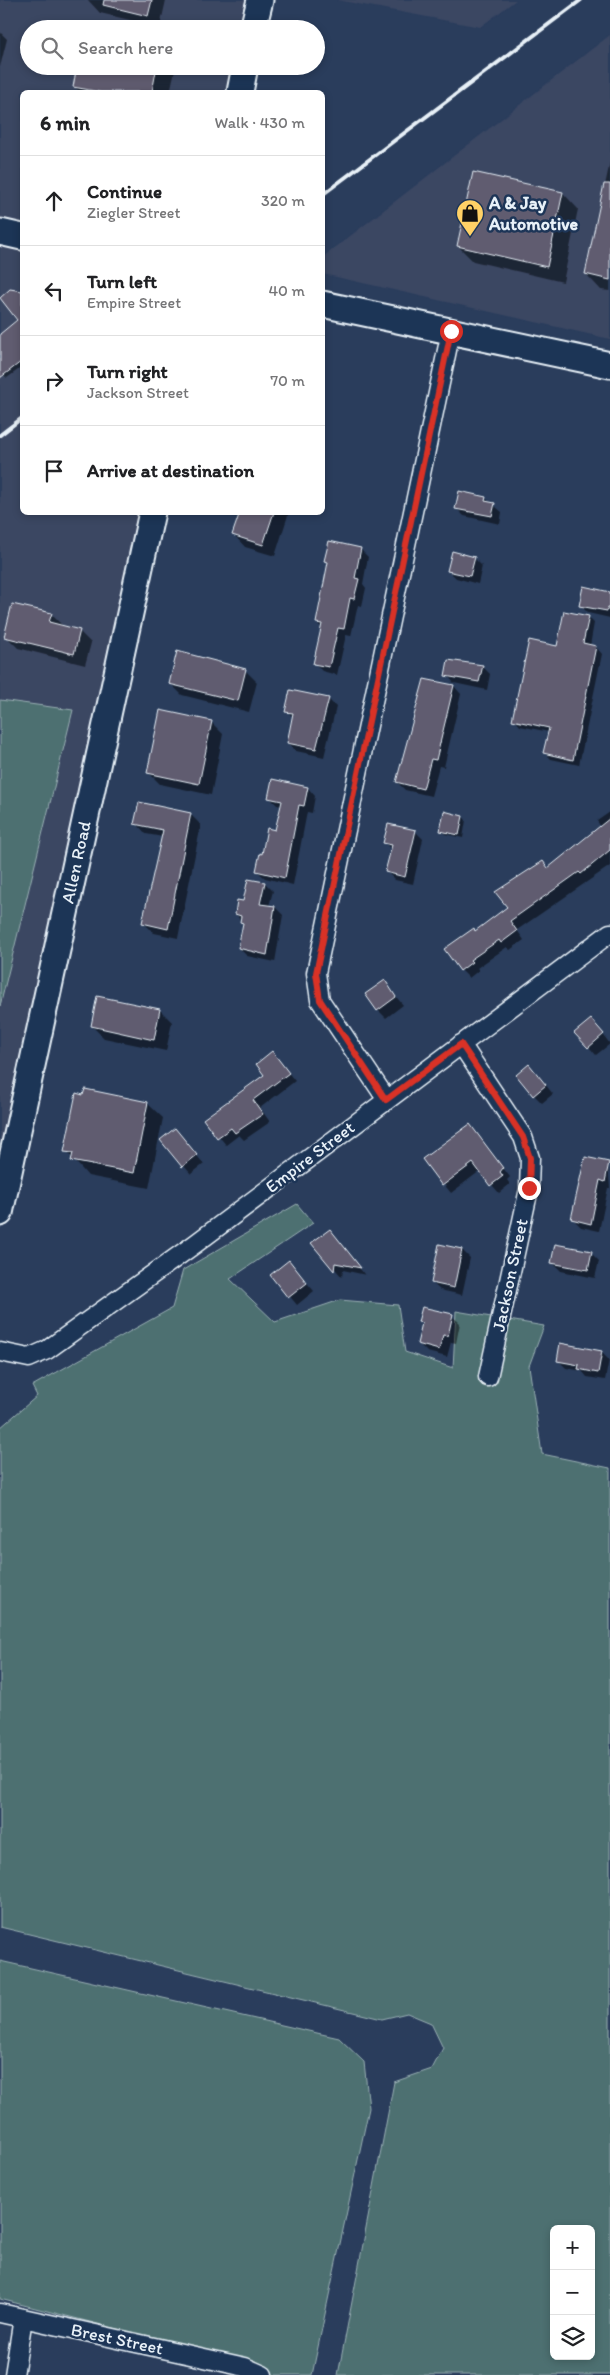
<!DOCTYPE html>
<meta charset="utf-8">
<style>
:root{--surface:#fff;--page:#f2f2f2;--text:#202124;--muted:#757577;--line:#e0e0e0}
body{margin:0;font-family:Itim,sans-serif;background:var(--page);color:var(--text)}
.controls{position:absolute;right:15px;bottom:15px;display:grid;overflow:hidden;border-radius:8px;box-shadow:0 2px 8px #0003}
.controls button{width:45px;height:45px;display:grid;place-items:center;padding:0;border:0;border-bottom:1px solid var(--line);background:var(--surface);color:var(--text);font:25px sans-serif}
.stop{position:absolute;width:15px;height:15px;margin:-11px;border:4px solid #d93025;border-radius:50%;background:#fff}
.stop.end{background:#d93025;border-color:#fff;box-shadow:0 1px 5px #0008}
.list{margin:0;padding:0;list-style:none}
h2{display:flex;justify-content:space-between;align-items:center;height:65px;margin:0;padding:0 20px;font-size:21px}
h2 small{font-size:16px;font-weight:400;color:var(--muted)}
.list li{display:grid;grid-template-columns:32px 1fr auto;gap:15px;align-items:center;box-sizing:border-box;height:90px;padding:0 20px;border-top:1px solid var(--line)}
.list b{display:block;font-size:19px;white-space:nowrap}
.list p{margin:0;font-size:16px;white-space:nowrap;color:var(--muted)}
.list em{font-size:16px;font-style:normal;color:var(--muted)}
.icon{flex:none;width:28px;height:28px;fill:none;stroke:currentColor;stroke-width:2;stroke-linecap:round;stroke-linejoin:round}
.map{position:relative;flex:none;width:610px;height:2375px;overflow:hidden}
.search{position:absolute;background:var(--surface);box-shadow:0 2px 8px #0003;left:20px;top:20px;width:305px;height:55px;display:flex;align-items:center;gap:12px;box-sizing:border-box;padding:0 18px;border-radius:28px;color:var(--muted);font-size:19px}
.panel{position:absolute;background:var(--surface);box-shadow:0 2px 8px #0003;left:20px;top:90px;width:305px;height:425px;border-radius:8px}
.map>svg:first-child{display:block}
.built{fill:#3a4662}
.green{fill:#4d7071;stroke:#9ab0b4;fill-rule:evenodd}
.shadow{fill:#0007}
.building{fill:#605b70;stroke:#e8f1f8}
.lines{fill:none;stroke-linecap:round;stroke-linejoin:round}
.minor-casing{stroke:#e8f1f8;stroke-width:21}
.secondary-casing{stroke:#e8f1f8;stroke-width:29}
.minor{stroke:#1d3557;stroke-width:18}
.secondary{stroke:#1d3557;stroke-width:25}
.rail{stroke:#e8f1f8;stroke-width:4}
.route{stroke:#d93025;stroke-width:6}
.labels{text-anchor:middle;stroke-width:5;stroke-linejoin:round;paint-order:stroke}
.poi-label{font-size:18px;font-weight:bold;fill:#e8f1f8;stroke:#1d3557;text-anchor:start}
.street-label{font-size:18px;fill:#e8f1f8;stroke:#1d3557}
</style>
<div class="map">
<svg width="610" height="2375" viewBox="0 0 610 2375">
<rect width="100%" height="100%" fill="#2a3d5c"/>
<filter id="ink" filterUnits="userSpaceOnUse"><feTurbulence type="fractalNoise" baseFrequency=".02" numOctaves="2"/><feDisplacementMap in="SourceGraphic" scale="10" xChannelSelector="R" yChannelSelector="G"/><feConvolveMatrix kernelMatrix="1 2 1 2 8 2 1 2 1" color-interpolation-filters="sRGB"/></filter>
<g filter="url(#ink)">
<path class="built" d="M0,0H260L253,29H29V66H245L240,92H22V512L152,513L0,1213Z
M337,0H516L480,27Z
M610,35V339L323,274V257Z"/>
<path class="green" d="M0,700L73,710L0,1006Z
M297,1204L313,1223L230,1279L275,1322L340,1300L398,1305L405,1352L453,1368L456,1311L544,1326L529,1366L542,1454L610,1468V2375H338L394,2082L432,2069L443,2048L431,2023L407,2013L382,2019L0,1927V1428L37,1396L32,1386L172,1308L183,1270ZM554,2229H591V2356H554Z
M0,1961L339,2038L364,2062L369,2108L312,2375H271L270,2368L0,2299Z"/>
<path class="shadow" d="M88,0H166L160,27L100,13Z
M0,32L7,39L0,67Z
M78,66H176L170,92H80L74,86Z
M610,162V291L601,290L586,274Z
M563,193L578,209L563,282L473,261L458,246Z
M11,290L22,292V367L7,378L0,371V335L19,320Z
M485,498L502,512L500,524L464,516L456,508Z
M241,512H289L275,556L245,547L234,535Z
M360,549L368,557L363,584L366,588L362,606L358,605L351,636L346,635L337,675L322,671L314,663L322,628L317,623L329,564L326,561Z
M474,558L482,566L478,584L456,578L448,570Z
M610,593V618L588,613L580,605Z
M51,614L63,626L79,631L91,643L85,665L18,648L6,636Z
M588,617L594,623L590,646L596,647L602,654L579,765L551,759L545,753L549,732L520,726L514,719L558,648Z
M482,666L490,674L487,690L454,683L447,675Z
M245,670L257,682L249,712L182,695L170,683Z
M454,686L461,694L444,767L439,766L431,796L405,790L397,782Z
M328,699L336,707L324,757L296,751L288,743L294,718L287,711Z
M212,723L223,734L211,795L160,784L148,772Z
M308,788L315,796L312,813L307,812L293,885L265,878L257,871L276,831L282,806L277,805L269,797Z
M610,812V866L517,930L524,940L510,950L507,947L477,968L479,970L469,978L461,970L475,932L509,907L549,869L601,827L597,821Z
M190,814L201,825L178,938L154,933L144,923L163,837L146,834L136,823Z
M463,817L466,820L463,838L445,834L441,831Z
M415,831L423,839L413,884L395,880L387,872L392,850L385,843Z
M265,883L273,891L269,906L275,907L283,915L275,962L247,956L239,948L244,925L236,914Z
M384,982L403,1005L386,1018L378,1010Z
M160,1010L172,1022L166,1051L104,1038L92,1026Z
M599,1029L610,1044L596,1055L589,1047Z
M272,1053L295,1081L260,1108L270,1122L244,1140L239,1135L226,1145L205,1119L266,1075Z
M537,1074L553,1094L542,1103L534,1095Z
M147,1103L163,1118L149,1188L88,1176L66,1151Z
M470,1125L510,1177L507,1180L510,1184L499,1193L480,1171L451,1193L424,1160Z
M182,1138L204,1164L191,1174L162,1141Z
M608,1163L610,1188H608L599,1231L581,1227L573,1219Z
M335,1237L364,1274L366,1275L343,1270L342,1277L313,1243Z
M440,1246L462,1250L470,1258L462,1295L440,1290L432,1283Z
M591,1253L599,1261L595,1278L561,1271L553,1263Z
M289,1262L314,1291L297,1305L272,1275Z
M452,1316L460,1323L456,1343L451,1342L447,1357L427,1352L419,1344L423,1325L420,1322Z
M601,1352L609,1360L605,1380L587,1377L582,1371L566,1368L558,1360Z"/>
<path class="building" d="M104,0H152L148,16L103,5Z
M77,66H157L152,92H101L73,87Z
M473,172L563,192L547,267L457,246Z
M604,184H610V280L585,274Z
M10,289L22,291V361L0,378V334L17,320L0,298Z
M459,491L486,497L485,501L495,503L492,516L455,509Z
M240,512H274L263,545L232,535Z
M329,541L361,548L355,578L359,579L354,599L350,598L344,629L338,628L329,667L313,664L322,624L316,623L328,562L324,561Z
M452,551L475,557L470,576L447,571Z
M583,586L610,592V607H608L607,611L579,606Z
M12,604L52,613L49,622L80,630L74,654L4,637Z
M564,611L589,616L583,643L596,646L573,760L543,753L549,728L512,720L529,640L557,646Z
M177,651L246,669L238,701L169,684Z
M448,660L483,665L479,682L445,676Z
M424,679L454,685L436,760L431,759L423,789L396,782Z
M290,690L329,698L316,749L287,743L293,713L285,712Z
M160,710L212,721L199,784L147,773Z
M272,779L308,787L304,806L299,805L285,878L256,871L260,853L262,854L267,828L275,830L282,801L268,798Z
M139,802L191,813L168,929L142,923L163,830L134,824Z
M444,811L463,816L459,835L440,831Z
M610,818V850L581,874L579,872L510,921L517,931L501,943L499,940L470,960L472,962L460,971L444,949L474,928L475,931L507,907L495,892L543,861L548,868Z
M388,824L416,830L405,877L385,872L392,845L383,843Z
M248,879L265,882L260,904L275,906L267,955L238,948L243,923L240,922L241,916L235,914L237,900L243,901Z
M385,980L396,997L377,1011L365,994Z
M97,996L160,1009L154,1040L91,1026Z
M591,1019L604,1034L588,1048L574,1033Z
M272,1051L289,1073L253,1100L263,1114L235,1133L231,1128L217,1138L203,1119L264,1075L256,1064Z
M529,1064L546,1085L533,1096L516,1075Z
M85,1089L148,1102L134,1173L71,1161L73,1153L64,1152L76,1093L83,1095Z
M470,1124L503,1168L500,1172L503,1176L490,1186L473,1163L442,1186L422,1159Z
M175,1128L197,1155L182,1167L160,1140Z
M585,1157L609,1162L605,1182L600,1180L591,1224L571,1219Z
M330,1229L361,1268L335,1263L334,1271L311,1243Z
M439,1244L462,1249L454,1288L431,1283Z
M555,1244L592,1251L588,1270L551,1263Z
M289,1260L307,1283L288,1298L270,1275Z
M422,1307L453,1314L448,1336L443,1335L439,1350L417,1344L422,1323L418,1322Z
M560,1343L602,1351L598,1373L578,1369L579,1365L557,1361Z"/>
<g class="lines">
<g class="minor-casing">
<path id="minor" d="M461,1044L523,1137L530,1158L529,1189L488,1377
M387,1100L320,1000L316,973L451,331
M0,1352L29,1358L47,1350L195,1244L610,933
M0,2313L245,2367L263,2375
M14,2375L23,2318"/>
</g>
<g class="secondary-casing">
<g id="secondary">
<path d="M253,29L260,0"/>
<path d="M240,92L245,66"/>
<path d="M0,232L22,237"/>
<path d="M322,304L610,365"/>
<path id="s1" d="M0,1213L152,512"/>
</g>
</g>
<use href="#minor" class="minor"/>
<use href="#secondary" class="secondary"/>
<path class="rail" d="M322,195L581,0
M0,435L22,418"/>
</g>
</g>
<g class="lines" filter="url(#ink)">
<path class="route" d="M451,331L316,973L320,1000L386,1100L461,1044L523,1137L530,1158L529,1188"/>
</g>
<defs>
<g id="shop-pin" transform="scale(1.4375)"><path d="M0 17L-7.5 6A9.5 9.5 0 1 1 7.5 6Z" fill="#ffd166" stroke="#1d3557"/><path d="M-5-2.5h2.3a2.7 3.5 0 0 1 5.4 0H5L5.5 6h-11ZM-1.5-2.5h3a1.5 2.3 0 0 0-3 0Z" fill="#111"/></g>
</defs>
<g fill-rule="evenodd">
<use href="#shop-pin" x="470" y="213"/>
</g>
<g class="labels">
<g class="poi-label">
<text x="489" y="209">A &amp; Jay<tspan x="489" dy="21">Automotive</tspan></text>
</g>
<g class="street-label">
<text dy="6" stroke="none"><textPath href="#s1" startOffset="359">Allen Road</textPath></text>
<text transform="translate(310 1157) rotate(-37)" y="6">Empire Street</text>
<text transform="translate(510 1275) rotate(-78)" y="6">Jackson Street</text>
<text transform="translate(117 2339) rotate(12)" y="6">Brest Street</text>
</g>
</g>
</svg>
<div class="controls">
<button>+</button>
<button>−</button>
<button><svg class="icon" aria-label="layers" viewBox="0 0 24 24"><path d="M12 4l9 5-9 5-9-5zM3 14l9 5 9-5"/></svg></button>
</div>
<div class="stop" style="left:451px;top:331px"></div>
<div class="stop end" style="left:529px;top:1188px"></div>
<div class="search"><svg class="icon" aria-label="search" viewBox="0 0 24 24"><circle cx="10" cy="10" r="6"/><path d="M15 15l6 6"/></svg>Search here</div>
<section class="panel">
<h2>6 min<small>Walk · 430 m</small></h2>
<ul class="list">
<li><svg class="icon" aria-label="ahead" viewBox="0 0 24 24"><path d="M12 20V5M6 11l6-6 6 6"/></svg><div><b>Continue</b><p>Ziegler Street</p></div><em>320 m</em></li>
<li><svg class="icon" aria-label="left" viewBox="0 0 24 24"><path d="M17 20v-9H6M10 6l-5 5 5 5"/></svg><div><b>Turn left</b><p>Empire Street</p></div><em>40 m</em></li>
<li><svg class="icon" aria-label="right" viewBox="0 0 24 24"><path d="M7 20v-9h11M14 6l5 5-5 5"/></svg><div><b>Turn right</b><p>Jackson Street</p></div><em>70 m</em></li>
<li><svg class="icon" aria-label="arrive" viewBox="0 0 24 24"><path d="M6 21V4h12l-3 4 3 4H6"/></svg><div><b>Arrive at destination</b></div></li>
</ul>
</section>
</div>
